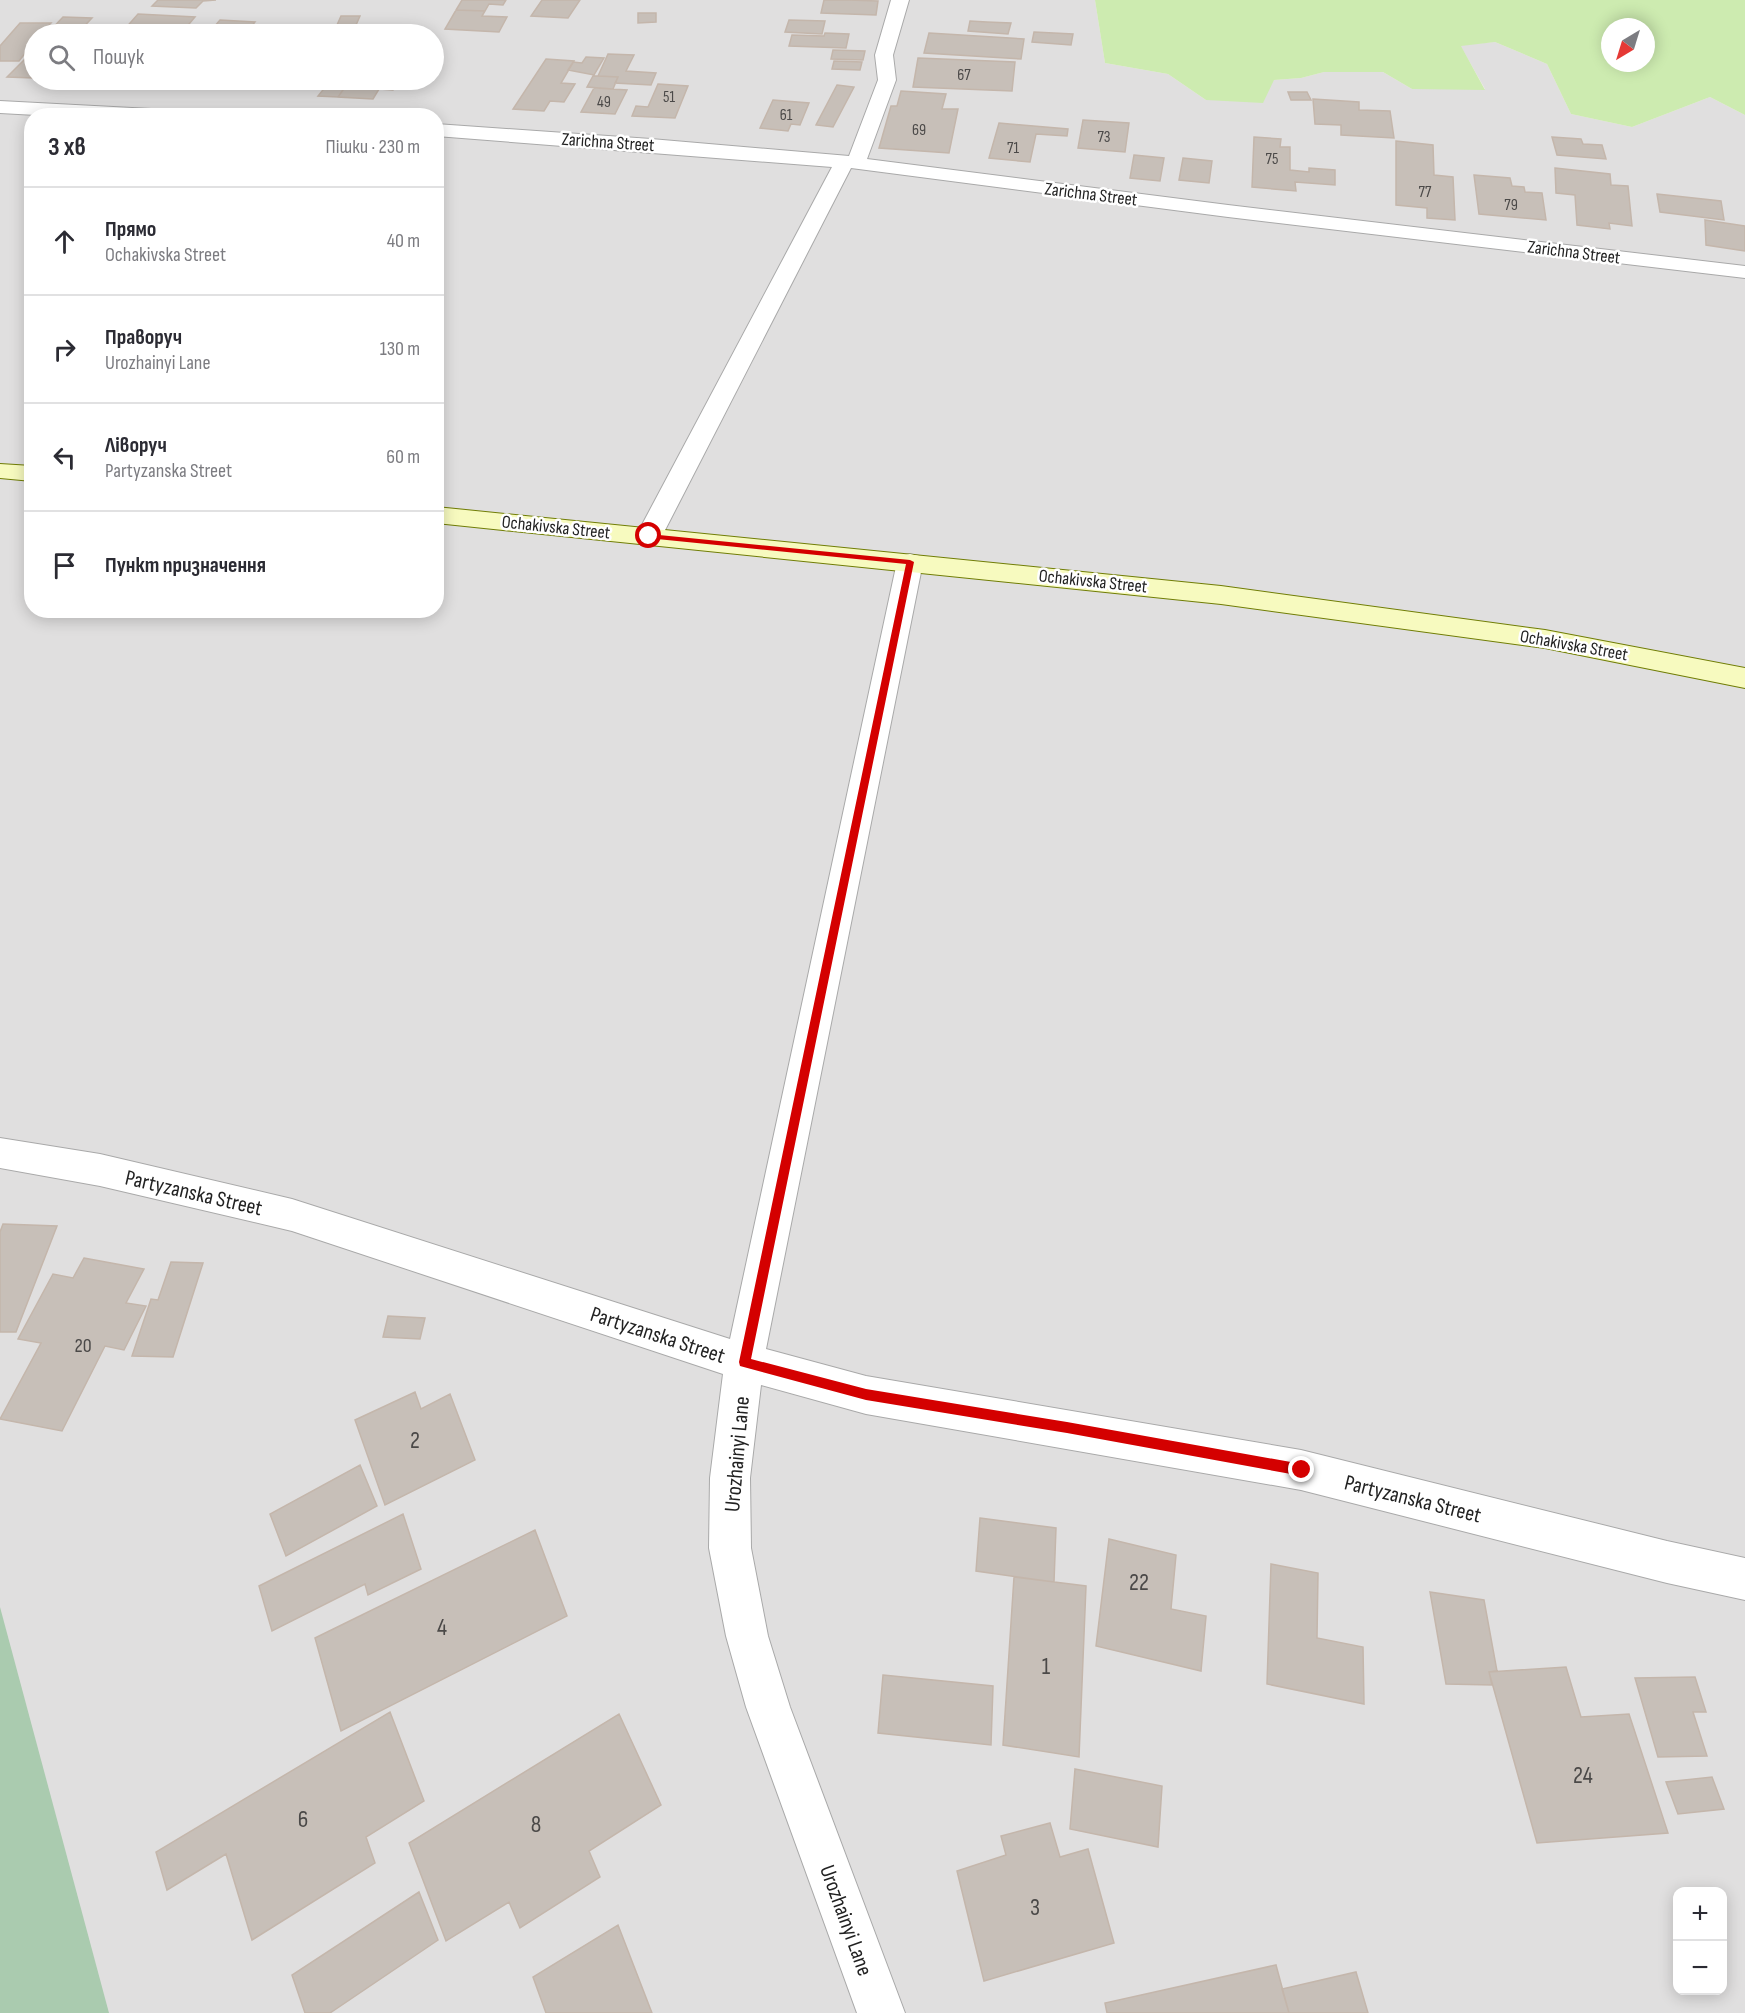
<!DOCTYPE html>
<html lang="uk">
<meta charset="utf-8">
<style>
:root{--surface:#fff;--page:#f7f7f7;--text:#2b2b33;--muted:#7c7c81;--line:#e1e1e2}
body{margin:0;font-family:"Sofia Sans Condensed",sans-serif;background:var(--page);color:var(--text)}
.controls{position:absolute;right:18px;bottom:18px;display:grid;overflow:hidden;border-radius:12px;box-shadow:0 3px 15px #0003}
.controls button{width:54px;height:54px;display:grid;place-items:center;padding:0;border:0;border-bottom:2px solid var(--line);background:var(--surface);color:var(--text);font:30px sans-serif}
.compass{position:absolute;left:1601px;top:18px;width:54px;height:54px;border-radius:50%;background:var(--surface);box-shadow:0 3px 15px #0003;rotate:218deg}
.stop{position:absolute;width:18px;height:18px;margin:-14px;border:4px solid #d40000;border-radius:50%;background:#fff}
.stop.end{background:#d40000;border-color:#fff;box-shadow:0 2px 6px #0008}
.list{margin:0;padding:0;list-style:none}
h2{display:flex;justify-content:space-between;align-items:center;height:78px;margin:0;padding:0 24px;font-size:26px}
h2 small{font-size:20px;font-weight:400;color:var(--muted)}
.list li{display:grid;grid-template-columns:39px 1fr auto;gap:18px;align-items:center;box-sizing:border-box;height:108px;padding:0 24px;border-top:2px solid var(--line)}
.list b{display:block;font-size:22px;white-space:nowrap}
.list p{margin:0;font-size:20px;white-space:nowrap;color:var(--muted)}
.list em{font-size:20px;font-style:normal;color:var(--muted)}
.icon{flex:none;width:33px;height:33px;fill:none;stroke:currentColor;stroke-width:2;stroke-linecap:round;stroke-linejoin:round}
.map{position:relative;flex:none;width:1745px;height:2013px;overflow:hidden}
.search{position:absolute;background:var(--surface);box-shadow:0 3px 15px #0003;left:24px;top:24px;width:420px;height:66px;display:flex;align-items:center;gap:15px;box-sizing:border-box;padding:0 21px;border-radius:33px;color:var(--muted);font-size:22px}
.panel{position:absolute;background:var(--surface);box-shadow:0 3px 15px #0003;left:24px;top:108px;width:420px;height:510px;border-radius:24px}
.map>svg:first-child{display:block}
.residential{fill:#e0dfdf;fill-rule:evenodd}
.grass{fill:#cdebb0;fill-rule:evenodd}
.cemetery{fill:#aacbaf}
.building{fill:#c7bfb8;stroke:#c4b6ab;stroke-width:1.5}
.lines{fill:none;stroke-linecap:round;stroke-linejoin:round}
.street-casing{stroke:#a9a9a9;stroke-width:2}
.secondary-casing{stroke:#707d05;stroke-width:2}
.street{fill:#fff;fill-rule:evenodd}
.secondary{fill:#f7fabf;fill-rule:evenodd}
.route{fill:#d40000}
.labels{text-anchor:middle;stroke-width:5;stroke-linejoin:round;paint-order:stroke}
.far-number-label{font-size:16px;fill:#4b4948}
.far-street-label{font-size:18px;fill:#222;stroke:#fff}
.number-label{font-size:20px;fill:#4b4948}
.street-label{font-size:22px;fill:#222;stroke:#fff}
.near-number-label{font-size:24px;fill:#4b4948}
</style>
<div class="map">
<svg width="1745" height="2013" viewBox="0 0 1745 2013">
<rect width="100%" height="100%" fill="#f2efe9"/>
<path class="residential" d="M0,0H1095L1105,63L1168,74L1206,100L1274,80L1301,78L1324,72H1383L1412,89H1485L1460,45L1495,42L1547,64L1571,114L1632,127L1710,97L1745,115V2013H0ZM34,34H434V80H34ZM32,116H436V610H32ZM1678,1892H1722V1990H1678Z"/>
<path class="grass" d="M1095,0H1745V115L1710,97L1632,127L1571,114L1547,64L1495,42L1461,46L1485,90L1412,89L1383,72H1324L1301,78L1274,80L1263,103L1206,100L1168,74L1105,63ZM1610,27H1646V63H1610Z"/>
<path class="cemetery" d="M0,1607L109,2013H0Z"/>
<path class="building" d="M158,0H216L203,1L196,8L152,6Z
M462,0H506L503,5L489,4L485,11L456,10Z
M542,0H580L568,18L531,16Z
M824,0H848L878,1L876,15L821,13Z
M456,10L485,11L482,16L507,17L499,32L445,29Z
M638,13H656V22L638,23Z
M138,14L195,17L184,30L159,29L155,33L123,31Z
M341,16H360L352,34H333Z
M63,17L92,18L77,34H47Z
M220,20L255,22L245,34H208Z
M789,20L825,21L822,34L785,32Z
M970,21L987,22L1011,23L1008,34L968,31Z
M20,23H51L41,34H34V42L19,61H0V46Z
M369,25H389L385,34H364Z
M1034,32L1073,34L1071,45L1032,42Z
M825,33L849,34L846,48L789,46L792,35L824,36Z
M929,33L1024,39L1021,59L924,53Z
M833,50L865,51L863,60L831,59Z
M30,54H34V78L7,77Z
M608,54L634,55L626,71L656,73L651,85L615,83L618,77L598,76Z
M586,57L604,58L594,75L568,70L573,62L582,63Z
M918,58L1015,62L1012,91L913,87Z
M546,59L574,61L561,83L575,84L564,102L550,101L544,111L513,109Z
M834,61L862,62L860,70L832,69Z
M593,76H598L618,77L613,89L587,87Z
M57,80H87L84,83L55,82Z
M87,80H123L118,85L84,83Z
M143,80H144L168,81L164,87L138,86Z
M331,80H350L338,97L318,96Z
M350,80H400L393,90L379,89L373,99L338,97Z
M658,84L688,86L675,118L632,116L636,106L648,107Z
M837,85L854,87L833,127L816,125Z
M594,88L627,90L615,114L581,112Z
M901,91L946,94L942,109H958L949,153L879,148L891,106H897Z
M1288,92H1307L1311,100H1291Z
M1313,99L1359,102V110L1390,111L1394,138L1341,135V125L1315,124Z
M773,100L809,103L800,125L791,124L788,131L760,128Z
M1083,120L1129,123L1125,152L1078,148Z
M999,123L1068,129L1067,136L1036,134L1030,162L989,158Z
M1254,137L1281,139L1280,147H1290V170L1309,172V168L1335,170V185L1295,182L1296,191L1252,187Z
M1552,137L1581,139L1583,144L1602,145L1606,159L1557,155Z
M1396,141L1433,145L1434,175L1453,177L1455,220L1427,218V208L1396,205Z
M1134,155L1164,158L1160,181L1130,178Z
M1183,158L1212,161L1209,183L1179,180Z
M1555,168L1610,174L1611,185L1628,186L1632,226L1609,223L1610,229L1577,225L1575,195L1556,193Z
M1474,175L1510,178L1512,186L1524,187L1525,192L1542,193L1546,220L1479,214Z
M1657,194L1721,201L1724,220L1660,212Z
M1705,220L1745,226V251L1706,245Z
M3,1224L57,1226L16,1332H0V1232Z
M84,1258L144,1269L126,1303L146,1306L124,1350L105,1346L62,1431L0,1419L41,1343L18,1339L53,1274L73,1278Z
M171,1262L203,1263L173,1357L132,1356L151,1299L158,1300Z
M388,1316L425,1318L420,1339L383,1337Z
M415,1392L421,1409L450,1394L475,1460L385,1505L355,1420Z
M360,1465L377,1506L286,1556L270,1514Z
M403,1514L421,1569L368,1595L365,1584L272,1631L259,1586Z
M980,1518L1056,1528L1054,1582L976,1571Z
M535,1530L567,1616L341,1731L315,1638Z
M1109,1539L1176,1555L1171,1609L1206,1616L1201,1671L1096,1646Z
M1271,1564L1318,1573L1317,1638L1363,1647L1364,1704L1267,1684Z
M1014,1577L1086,1586L1079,1757L1003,1745Z
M1430,1592L1484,1600L1497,1671L1489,1672L1492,1685L1446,1684Z
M1566,1667L1581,1717L1629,1714L1668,1833L1537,1843L1489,1672Z
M883,1675L993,1686L991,1745L878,1733Z
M1695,1677L1706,1712H1693L1707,1756L1658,1757L1635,1678Z
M390,1712L424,1801L366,1837L375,1863L252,1940L226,1854L167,1890L156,1852Z
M619,1714L661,1805L589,1851L600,1877L520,1928L509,1902L446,1941L409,1843Z
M1075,1769L1162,1786L1158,1847L1070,1829Z
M1712,1777L1724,1809L1678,1814L1666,1782Z
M1050,1823L1060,1857L1088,1849L1114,1943L984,1981L957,1871L1006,1855L1001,1836Z
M419,1892L438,1940L330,2013H305L292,1975Z
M618,1925L652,2013H546L533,1977Z
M1276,1965L1289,2013H1107L1105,2003Z
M1356,1972L1368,2013H1289L1282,1989Z"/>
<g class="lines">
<g class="street-casing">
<path id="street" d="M891,0H909L893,55L896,80L867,159L1228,205L1745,266V278L1228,217L851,168L662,536L658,542L649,544L640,542L636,536L832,167L436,136V124L651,139L849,156L878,80L875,55Z
M0,101L170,110L177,112L179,116H54L0,113Z
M910,554L919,556L923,562L766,1349L866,1376L1301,1450L1667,1541L1745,1558V1600L1667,1583L1301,1490L866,1414L761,1385L750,1478L751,1548L768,1636L790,1707L905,2013H857L746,1707L726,1636L709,1548L710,1478L723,1374L292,1231L100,1186L0,1168V1138L100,1154L292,1199L730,1339L897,562L901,556Z"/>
</g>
<g class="secondary-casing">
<path id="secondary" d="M0,464L32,466V481L0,478Z
M436,507L1221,586L1545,630L1745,668V688L1545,648L1221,604L436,523Z"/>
</g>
<use href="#street" class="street"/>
<use href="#secondary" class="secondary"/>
</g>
<path class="route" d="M649,534L910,560L914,562L751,1359L866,1389L1067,1422L1302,1464L1308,1470L1306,1475L1302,1476L1067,1433L866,1400L740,1366L739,1362L906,564L647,538L646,536Z"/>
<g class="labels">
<g class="far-number-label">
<text x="964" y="80">67</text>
<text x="669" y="102">51</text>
<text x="604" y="107">49</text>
<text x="786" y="120">61</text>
<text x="919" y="135">69</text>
<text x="1104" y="142">73</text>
<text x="1013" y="153">71</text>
<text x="1272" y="164">75</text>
<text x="1425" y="197">77</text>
<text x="1511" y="210">79</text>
</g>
<g class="far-street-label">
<text transform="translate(608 142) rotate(4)" y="6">Zarichna Street</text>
<text transform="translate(1091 194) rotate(7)" y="6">Zarichna Street</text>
<text transform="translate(1574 252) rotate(7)" y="6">Zarichna Street</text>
<text transform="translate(556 527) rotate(6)" y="6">Ochakivska Street</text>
<text transform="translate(1093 581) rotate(6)" y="6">Ochakivska Street</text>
<text transform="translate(1574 645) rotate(10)" y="6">Ochakivska Street</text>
</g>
<g class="number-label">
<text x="83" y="1352">20</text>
</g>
<g class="street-label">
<text transform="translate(194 1192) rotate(13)" y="8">Partyzanska Street</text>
<text transform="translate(658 1334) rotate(18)" y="8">Partyzanska Street</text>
<text transform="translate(736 1454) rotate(-85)" y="8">Urozhainyi Lane</text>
<text transform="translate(1413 1498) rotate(14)" y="8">Partyzanska Street</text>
<text transform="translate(847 1920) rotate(70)" y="8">Urozhainyi Lane</text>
</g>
<g class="near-number-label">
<text x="415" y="1448">2</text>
<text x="1139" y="1590">22</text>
<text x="442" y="1635">4</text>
<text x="1046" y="1674">1</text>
<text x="1583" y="1783">24</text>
<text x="303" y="1827">6</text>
<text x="536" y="1832">8</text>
<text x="1035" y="1915">3</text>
</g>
</g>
</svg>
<div class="controls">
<button>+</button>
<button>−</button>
</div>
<svg class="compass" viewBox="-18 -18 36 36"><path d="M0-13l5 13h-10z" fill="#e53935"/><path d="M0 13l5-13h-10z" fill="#7c7c81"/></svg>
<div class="stop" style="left:649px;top:536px"></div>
<div class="stop end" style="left:1302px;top:1470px"></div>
<div class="search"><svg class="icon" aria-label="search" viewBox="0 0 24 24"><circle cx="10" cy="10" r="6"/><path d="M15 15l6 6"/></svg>Пошук</div>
<section class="panel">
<h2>3 хв<small>Пішки · 230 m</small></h2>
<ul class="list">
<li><svg class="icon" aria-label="ahead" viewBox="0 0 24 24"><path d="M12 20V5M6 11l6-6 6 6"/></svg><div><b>Прямо</b><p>Ochakivska Street</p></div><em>40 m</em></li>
<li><svg class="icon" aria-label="right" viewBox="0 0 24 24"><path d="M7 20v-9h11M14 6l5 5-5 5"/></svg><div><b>Праворуч</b><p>Urozhainyi Lane</p></div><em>130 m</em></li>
<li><svg class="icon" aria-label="left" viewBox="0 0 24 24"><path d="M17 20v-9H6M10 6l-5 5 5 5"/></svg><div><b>Ліворуч</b><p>Partyzanska Street</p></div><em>60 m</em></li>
<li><svg class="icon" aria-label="arrive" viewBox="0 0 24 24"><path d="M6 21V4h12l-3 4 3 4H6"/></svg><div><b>Пункт призначення</b></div></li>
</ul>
</section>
</div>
